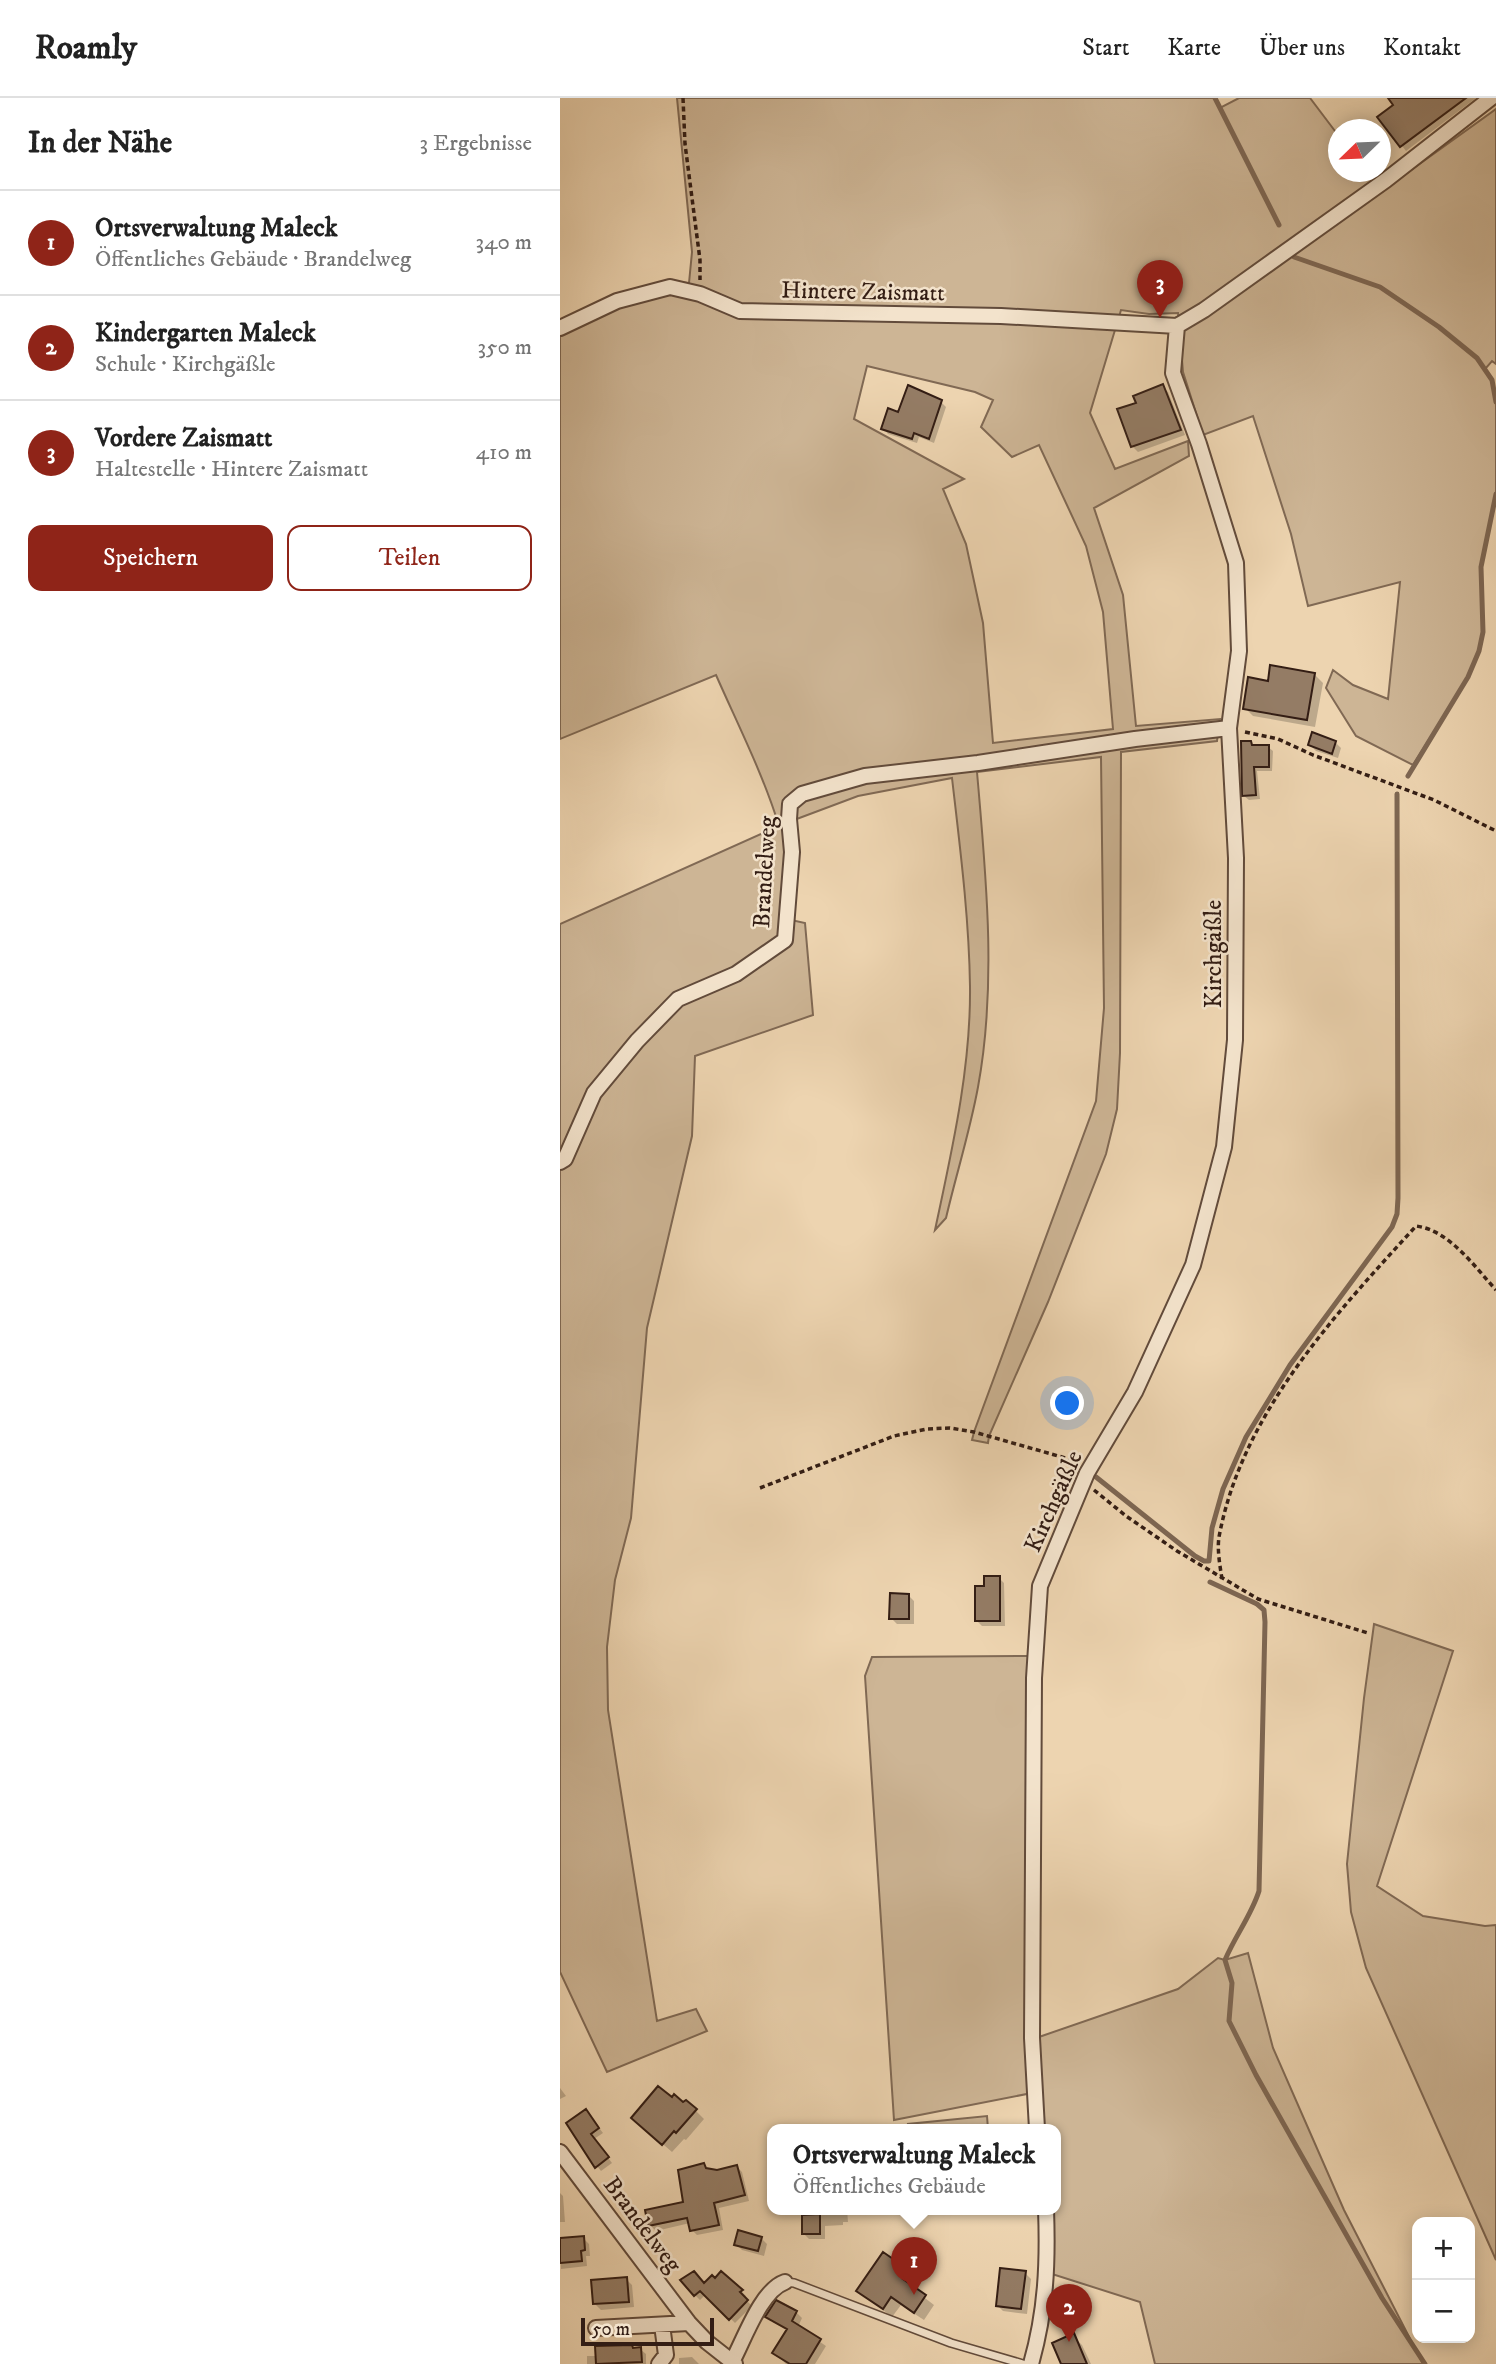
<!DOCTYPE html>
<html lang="de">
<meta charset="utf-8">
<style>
:root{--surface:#fff;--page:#f2f2f2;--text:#222;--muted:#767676;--line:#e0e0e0;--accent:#8f2418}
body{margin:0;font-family:"IM FELL DW Pica",serif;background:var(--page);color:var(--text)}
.controls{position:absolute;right:21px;bottom:21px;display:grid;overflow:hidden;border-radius:14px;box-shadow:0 4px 18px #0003}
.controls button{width:63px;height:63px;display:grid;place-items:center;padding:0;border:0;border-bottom:2px solid var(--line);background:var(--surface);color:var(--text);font:35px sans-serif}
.compass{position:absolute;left:768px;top:21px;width:63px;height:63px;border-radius:50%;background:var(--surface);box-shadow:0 4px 18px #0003;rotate:247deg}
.scale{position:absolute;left:21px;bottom:18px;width:133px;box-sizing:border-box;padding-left:7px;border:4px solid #331d14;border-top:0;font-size:19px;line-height:24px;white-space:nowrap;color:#331d14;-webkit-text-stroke:5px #f3e3cc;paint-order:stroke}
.you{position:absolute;left:508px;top:1306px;width:24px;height:24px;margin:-18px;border:5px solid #fff;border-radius:50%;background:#1a73e8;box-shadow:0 0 0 10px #1a73e833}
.badge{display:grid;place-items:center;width:46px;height:46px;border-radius:50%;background:var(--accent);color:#fff;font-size:23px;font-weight:700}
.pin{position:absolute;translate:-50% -58px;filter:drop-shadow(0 2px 4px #0008)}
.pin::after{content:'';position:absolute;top:37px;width:24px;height:21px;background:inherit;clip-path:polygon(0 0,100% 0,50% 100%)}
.popup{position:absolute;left:207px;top:2026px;width:294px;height:91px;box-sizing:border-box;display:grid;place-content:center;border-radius:14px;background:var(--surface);filter:drop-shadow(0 2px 5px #0005);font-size:23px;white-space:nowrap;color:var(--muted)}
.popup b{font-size:26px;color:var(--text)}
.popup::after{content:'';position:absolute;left:50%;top:100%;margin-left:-14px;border:14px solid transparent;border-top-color:var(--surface)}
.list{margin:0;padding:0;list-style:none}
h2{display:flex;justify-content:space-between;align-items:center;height:91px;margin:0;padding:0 28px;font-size:30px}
h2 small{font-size:23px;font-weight:400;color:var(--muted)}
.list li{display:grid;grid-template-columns:46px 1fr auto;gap:21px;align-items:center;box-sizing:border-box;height:105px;padding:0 28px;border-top:2px solid var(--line)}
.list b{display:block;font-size:26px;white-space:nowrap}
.list p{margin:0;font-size:23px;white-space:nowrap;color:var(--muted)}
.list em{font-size:23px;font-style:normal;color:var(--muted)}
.actions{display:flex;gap:14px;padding:21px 28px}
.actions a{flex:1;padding:16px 0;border:2px solid var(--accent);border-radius:14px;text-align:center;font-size:24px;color:var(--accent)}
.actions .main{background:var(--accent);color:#fff}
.map{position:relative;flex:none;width:936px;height:2266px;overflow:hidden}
header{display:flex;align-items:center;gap:42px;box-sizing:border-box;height:98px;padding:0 35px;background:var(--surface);border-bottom:2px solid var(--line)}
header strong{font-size:33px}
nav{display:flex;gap:38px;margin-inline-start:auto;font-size:24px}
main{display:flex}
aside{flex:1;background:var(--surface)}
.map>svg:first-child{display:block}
.green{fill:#cdb595;stroke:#806954;stroke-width:2;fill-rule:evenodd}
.shadow{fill:#0003}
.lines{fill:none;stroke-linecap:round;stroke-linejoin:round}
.stream{stroke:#7d6652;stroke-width:5}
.building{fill:#947c65;stroke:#331d14;stroke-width:2}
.service-casing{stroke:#624b3b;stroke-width:10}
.minor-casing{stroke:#624b3b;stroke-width:18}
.path{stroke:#331d14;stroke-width:3.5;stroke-dasharray:5 3.5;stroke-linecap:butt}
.service{stroke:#f3e3cc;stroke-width:7}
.minor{stroke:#f3e3cc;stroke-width:14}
.labels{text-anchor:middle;stroke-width:5;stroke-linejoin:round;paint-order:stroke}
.street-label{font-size:24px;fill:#331d14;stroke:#f3e3cc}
</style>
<header>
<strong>Roamly</strong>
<nav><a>Start</a><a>Karte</a><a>Über uns</a><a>Kontakt</a></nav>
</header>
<main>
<aside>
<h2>In der Nähe<small>3 Ergebnisse</small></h2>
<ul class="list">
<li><span class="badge">1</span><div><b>Ortsverwaltung Maleck</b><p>Öffentliches Gebäude · Brandelweg</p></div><em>340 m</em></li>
<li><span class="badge">2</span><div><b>Kindergarten Maleck</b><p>Schule · Kirchgäßle</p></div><em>350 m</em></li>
<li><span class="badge">3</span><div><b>Vordere Zaismatt</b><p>Haltestelle · Hintere Zaismatt</p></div><em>410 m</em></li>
</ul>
<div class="actions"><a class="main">Speichern</a><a>Teilen</a></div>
</aside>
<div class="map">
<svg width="936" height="2266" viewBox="0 0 936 2266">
<rect width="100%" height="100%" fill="#edd4b0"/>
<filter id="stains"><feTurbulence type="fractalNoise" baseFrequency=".00286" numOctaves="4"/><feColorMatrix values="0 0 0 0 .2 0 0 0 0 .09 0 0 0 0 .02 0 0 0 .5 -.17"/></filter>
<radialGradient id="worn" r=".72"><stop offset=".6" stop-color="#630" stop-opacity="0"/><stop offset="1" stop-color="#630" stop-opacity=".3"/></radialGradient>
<path class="green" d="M117,0H655L660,10L679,0H750L778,37V74H806L822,93L936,11V266L932,263L925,271L932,282L936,304V396L921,469L923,534L919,553L908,579L853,667L796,638L766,590L773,572L793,587L828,601L840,484L748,508L731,436L693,318L643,337L623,274L618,215L589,216L561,212L530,315L555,371L628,343L629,358L534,410L563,497L576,628L660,621L657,643L561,654L560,955L557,1011L546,1056L488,1204L429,1338L428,1345L412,1342L414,1334L536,1003L544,910L541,659L417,674C426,778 437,886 418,989C410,1033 396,1077 386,1120L375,1132C392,1052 411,970 410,888C409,819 400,749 392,680L298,698L234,722L231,822L245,825L253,917L135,958L132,1038L87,1230L71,1420L55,1482L47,1549L48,1612L97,1923L136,1911L147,1933L47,1974L0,1874V826L219,728C203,676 178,627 156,577L0,641V223L113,184L129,185L132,154ZM307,268L415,294L433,302L421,329L452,359L479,347L526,448L543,514L553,631L433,645L423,525L406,446L383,391L404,381L294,321Z
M814,1526L893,1553L817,1788L863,1818L925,1828L936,1827V2162L806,1870L791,1814L787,1766L804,1600Z
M475,1558L476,1940L618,1891L658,1860L665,1862L688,1855L713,1950L784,2112L863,2266H595L580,2204L492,2176L491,2111H496V2031H482L477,1994L334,2022L305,1578L312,1559Z
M427,2018L428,2031H349L348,2026Z"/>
<path class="shadow" d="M830,0H916L846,53L820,19L835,7Z
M602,288L608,294L625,337L578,354L572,348Z
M381,304L386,309L374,345L359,339L357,345L328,336L323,330L339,316Z
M754,576L763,585L755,629L693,618L685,610L709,585Z
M775,644L781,650L778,660L756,653L750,647Z
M691,645L695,649H708L713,653L712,673H697L700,701L689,702L684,698Z
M439,1480L444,1485L445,1528H422L417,1523L425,1490Z
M348,1497L354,1503V1526H337L331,1520Z
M0,1990L6,1998L0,2001Z
M112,2002L135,2012L144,2021L126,2042L124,2041L112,2054L82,2028Z
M26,2013L43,2035L34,2041L52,2065L41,2073L37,2068Z
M144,2067L149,2072L157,2073L177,2069L182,2074L189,2103L159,2110L163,2132L137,2137L132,2132L130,2125L96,2133L90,2127L125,2105Z
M0,2095L3,2098L5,2124H0Z
M251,2111H287L288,2124H283V2127L265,2128V2141H249L244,2136L251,2118Z
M23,2140L29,2146L30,2158H26L27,2168L1,2171L0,2141Z
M201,2140L207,2146L204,2158L182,2152L176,2146Z
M323,2156L357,2183L352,2190L374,2207L364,2222L341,2207L332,2219L298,2193Z
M465,2175L471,2181L467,2216L443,2213L437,2207Z
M66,2181L72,2187L74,2209L41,2212L35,2206Z
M145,2187L181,2193L186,2198L184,2200L192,2208L175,2225L146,2196L140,2202L135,2197Z
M217,2205L236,2214L242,2220L238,2229L266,2248L255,2266H226L215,2255L228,2232L213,2224L207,2219Z
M513,2238L522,2247L531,2266H503Z
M72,2249L74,2251H80L86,2256V2266H27V2258H37Z
M132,2259L139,2266H119V2260Z"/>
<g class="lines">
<path class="stream" d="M655,0L719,127
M734,159L820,189L879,229L917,260L932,282L936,304
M848,678L908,579L919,553L923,534L921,469L936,396
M536,1379L635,1458L644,1463H649L652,1430L663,1391L686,1339L730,1267L832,1129L837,1116L838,1100L837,696
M650,1484L697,1506L704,1512L705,1524L699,1793C691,1818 675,1838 665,1862L672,1885L669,1923L696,1977L822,2200L865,2266"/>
</g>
<path class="building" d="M828,0H906L840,49L817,19L833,7Z
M603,286L621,332L571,349L557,311L576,305L573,298Z
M348,287L382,302L369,341L354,335L352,341L321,331L328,310L338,314Z
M710,567L755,575L747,622L683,611L688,579L708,583Z
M752,634L776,643L772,656L748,647Z
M681,643H691L692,647H709V669H694L696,697L682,698Z
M424,1478H440V1523H415V1488H424Z
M330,1495L349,1496V1521H329Z
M98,1988L112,1999L114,1996L123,2004L126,2002L137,2011L116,2035L114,2033L102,2047L71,2020Z
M26,2011L39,2030L31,2036L49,2059L35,2070L6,2025Z
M144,2065L146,2070L157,2072L177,2067L185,2097L154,2105L159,2127L130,2133L127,2120L88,2128L85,2112L123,2104L118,2072Z
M260,2116V2136H242V2117Z
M178,2132L202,2139L198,2153L174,2147Z
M24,2138L25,2152L21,2153L22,2163L0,2165V2140Z
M323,2154L349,2172L343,2181L366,2197L354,2215L331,2199L323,2211L296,2193Z
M440,2170L466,2173L461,2211L436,2208Z
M134,2173L144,2185L152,2177L155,2180L161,2173L183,2192L180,2194L188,2202L169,2222L140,2193L134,2198L120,2182Z
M67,2179L69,2204L33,2206L31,2182Z
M216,2202L237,2213L232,2223L261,2241L246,2266H230L212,2255L227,2231L205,2219Z
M514,2235L527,2266H501L492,2245Z
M72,2247L73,2250L81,2249L82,2264L36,2266L35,2248Z"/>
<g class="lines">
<g class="service-casing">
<path id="service" d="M225,2184L234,2185L391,2245L463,2266"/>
</g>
<g class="minor-casing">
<path id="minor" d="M617,228L644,212L826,82L931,0
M0,230L57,203L110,189L140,196L180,213L441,218L617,228
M0,1064L5,1061L34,995L77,943L118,901L176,876L225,842L232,754L229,721L230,706L242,696L305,678L418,665L575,641L669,630
M477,2031L472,1940L474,1580L480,1488L527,1375L575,1294L633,1167L664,1049L675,942L676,760L669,630L679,553L676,465L639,346L613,275L617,228
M0,2054L129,2225L147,2244L175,2266
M36,2230L129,2225
M172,2264C184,2242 201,2192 225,2184
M99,2266L106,2257L102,2227
M471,2266C486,2213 488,2166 486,2111"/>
</g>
<path class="path" d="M123,0L125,46L140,162V182
M685,634L718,641L753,657L874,702L936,733
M200,1390L334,1338L367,1331L390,1330L414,1334L516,1363
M534,1392L566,1418L617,1453L698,1501L808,1535
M662,1481C660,1468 657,1452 659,1439C682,1315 774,1218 856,1128C889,1132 915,1169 936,1192"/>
<use href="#service" class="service"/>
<use href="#minor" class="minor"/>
</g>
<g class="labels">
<g class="street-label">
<text transform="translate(303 193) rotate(1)" y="8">Hintere Zaismatt</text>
<text transform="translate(204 774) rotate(-87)" y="8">Brandelweg</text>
<text transform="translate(653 856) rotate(-90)" y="8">Kirchgäßle</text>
<text transform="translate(493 1403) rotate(-66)" y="8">Kirchgäßle</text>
<text transform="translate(83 2126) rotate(53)" y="8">Brandelweg</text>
</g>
</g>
<rect width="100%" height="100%" filter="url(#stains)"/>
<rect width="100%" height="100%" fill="url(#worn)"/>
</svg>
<div class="controls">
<button>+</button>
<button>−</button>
</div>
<svg class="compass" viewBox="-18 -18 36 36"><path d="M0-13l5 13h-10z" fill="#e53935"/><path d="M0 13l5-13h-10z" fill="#767676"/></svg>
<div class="scale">50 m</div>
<div class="you"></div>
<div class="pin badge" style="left:354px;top:2197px">1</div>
<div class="popup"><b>Ortsverwaltung Maleck</b>Öffentliches Gebäude</div>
<div class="pin badge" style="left:509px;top:2244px">2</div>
<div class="pin badge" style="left:600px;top:220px">3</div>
</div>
</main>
